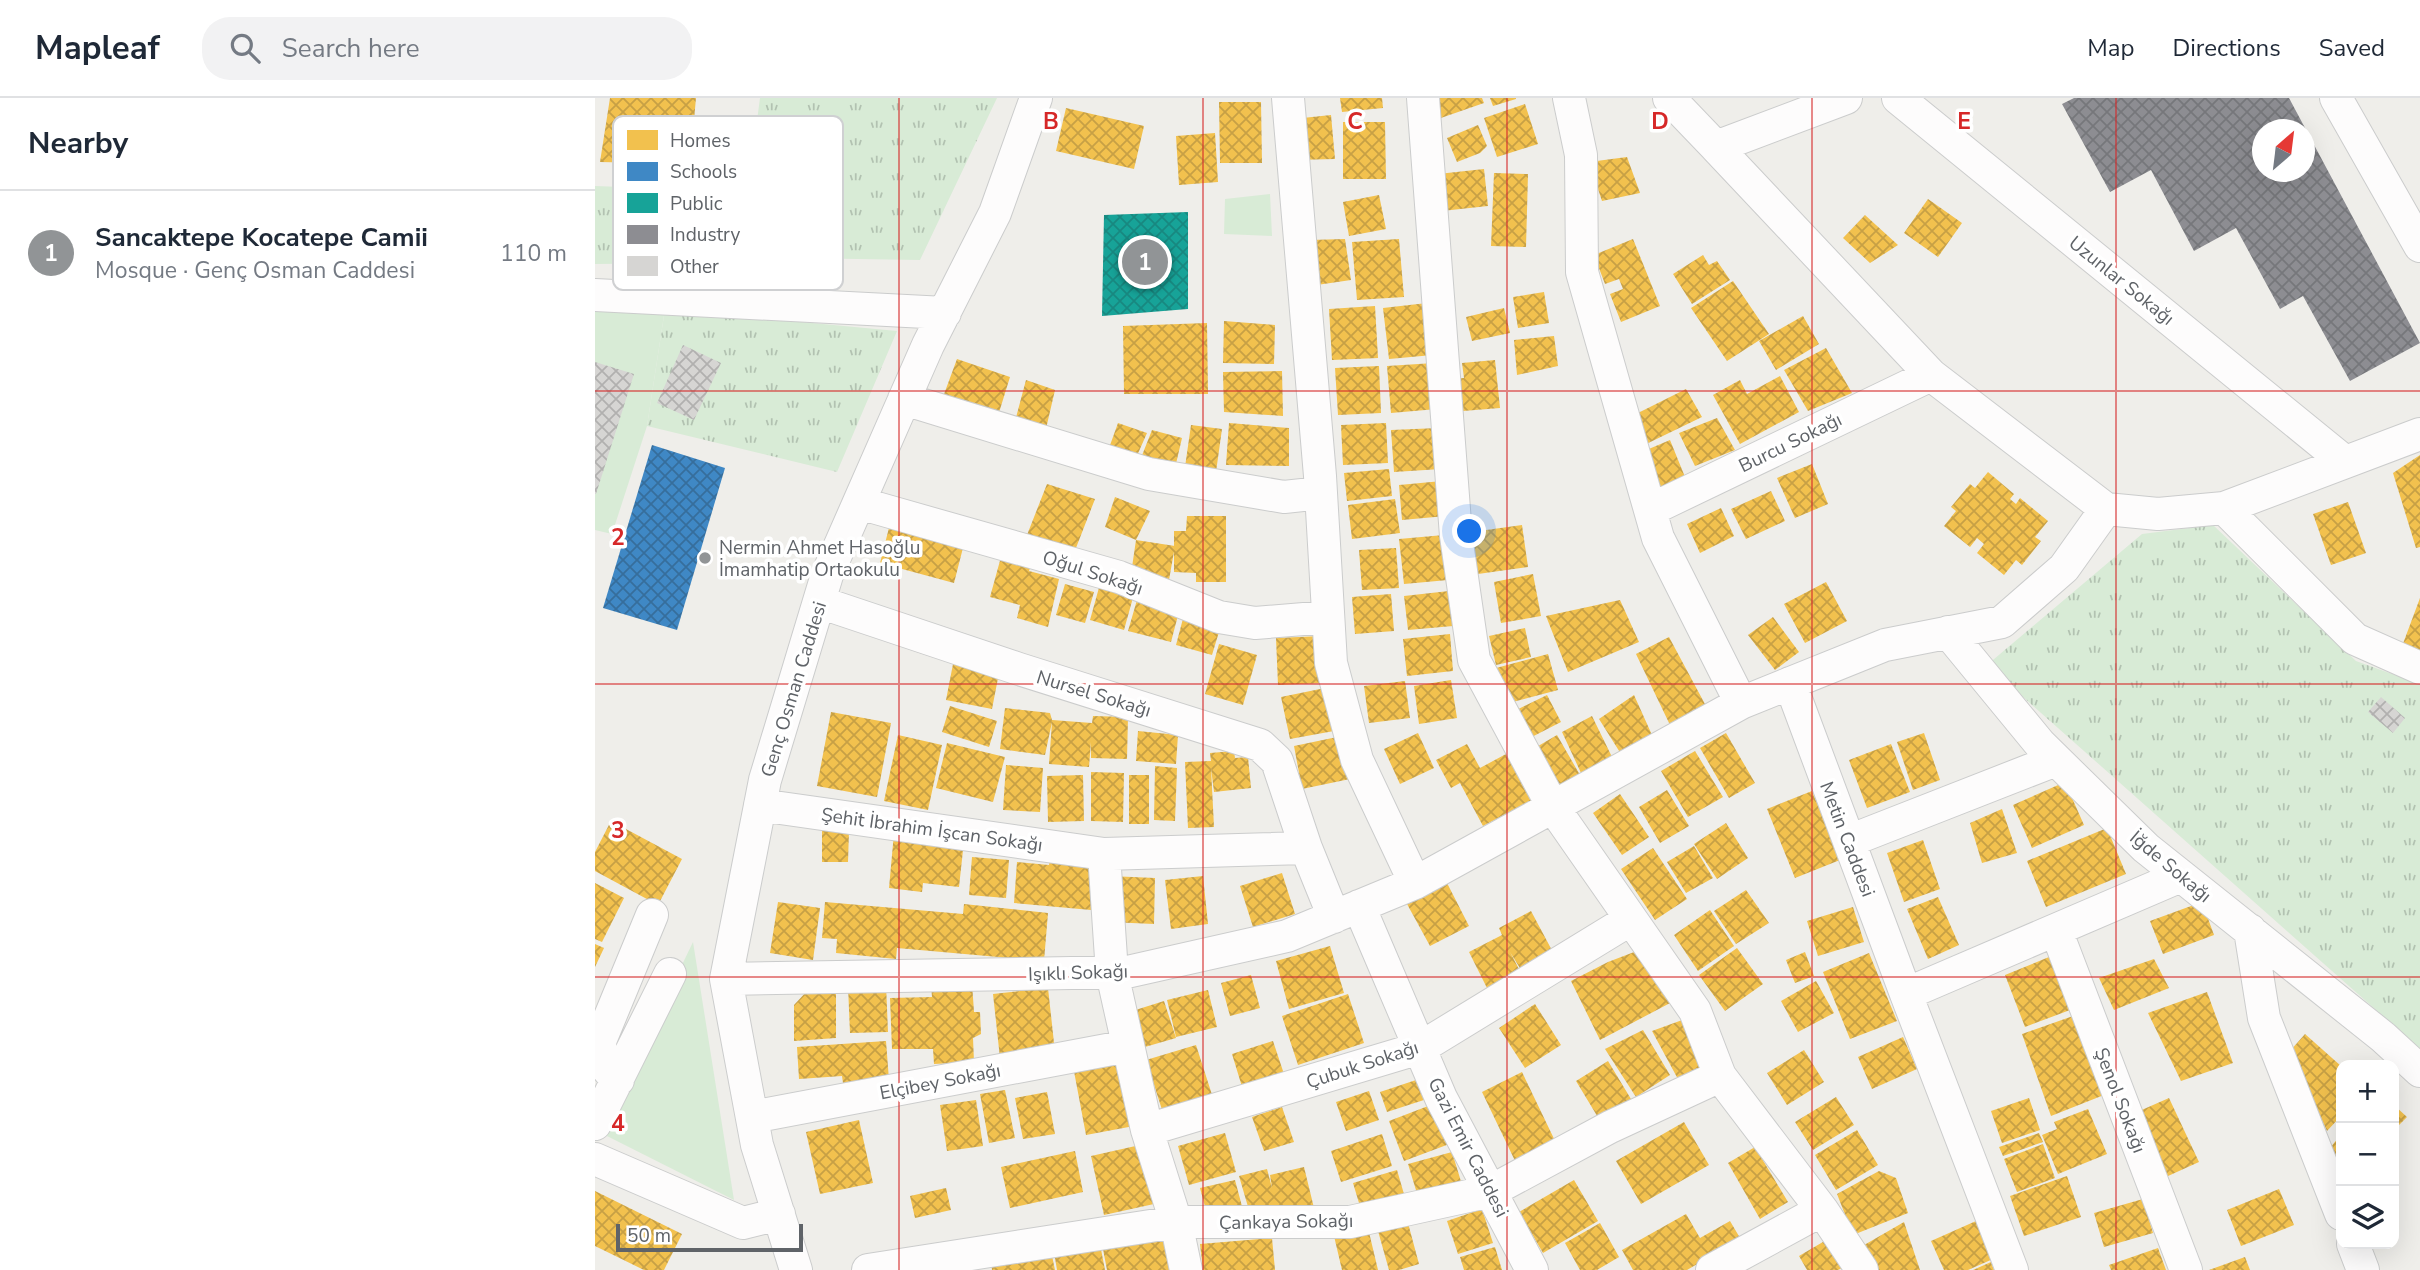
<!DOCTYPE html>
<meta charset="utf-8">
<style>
:root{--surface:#fff;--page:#f2f2f3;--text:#1f2937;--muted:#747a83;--line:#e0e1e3;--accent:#919496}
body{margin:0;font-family:"Nunito Sans",sans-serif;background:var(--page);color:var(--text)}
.controls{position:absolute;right:21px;bottom:21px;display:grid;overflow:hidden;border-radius:14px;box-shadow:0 7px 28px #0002}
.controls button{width:63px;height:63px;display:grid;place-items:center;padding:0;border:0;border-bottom:2px solid var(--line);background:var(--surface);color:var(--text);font:35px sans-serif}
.compass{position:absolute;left:1657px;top:21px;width:63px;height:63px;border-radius:50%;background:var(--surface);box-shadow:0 7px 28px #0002;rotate:28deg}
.scale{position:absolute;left:21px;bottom:18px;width:187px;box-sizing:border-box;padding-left:7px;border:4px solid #5f6368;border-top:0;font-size:19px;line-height:24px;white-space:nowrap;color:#5f6368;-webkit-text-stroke:5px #fff;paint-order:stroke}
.you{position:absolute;left:875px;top:434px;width:24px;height:24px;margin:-18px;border:5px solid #fff;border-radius:50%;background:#1a73e8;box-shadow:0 0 0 10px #1a73e833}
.badge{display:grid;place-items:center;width:46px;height:46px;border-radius:50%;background:var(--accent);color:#fff;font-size:23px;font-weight:700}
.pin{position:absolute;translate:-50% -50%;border:4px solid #fff;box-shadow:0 2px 7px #0006}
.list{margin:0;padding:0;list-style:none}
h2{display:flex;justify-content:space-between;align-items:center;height:91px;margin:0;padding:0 28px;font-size:30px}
h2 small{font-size:23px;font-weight:400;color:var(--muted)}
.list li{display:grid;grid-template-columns:46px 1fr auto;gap:21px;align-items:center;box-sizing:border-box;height:126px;padding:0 28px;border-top:2px solid var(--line)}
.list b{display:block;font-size:26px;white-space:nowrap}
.list p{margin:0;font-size:23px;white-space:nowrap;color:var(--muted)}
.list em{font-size:23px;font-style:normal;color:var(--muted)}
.icon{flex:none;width:38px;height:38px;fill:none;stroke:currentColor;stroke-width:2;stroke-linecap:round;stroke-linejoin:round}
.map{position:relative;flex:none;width:1825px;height:1172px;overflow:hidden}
header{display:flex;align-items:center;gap:42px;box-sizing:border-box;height:98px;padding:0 35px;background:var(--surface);border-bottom:2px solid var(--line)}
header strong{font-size:33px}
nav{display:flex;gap:38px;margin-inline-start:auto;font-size:24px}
.search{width:490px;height:63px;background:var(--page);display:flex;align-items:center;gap:18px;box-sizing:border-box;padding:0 24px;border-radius:28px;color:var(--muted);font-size:26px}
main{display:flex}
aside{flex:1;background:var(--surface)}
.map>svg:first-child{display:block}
.grass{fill:url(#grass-tufts)}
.park{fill:#d8ebd6}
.homes{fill:url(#homes-cross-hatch)}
.schools{fill:url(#schools-cross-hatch)}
.public{fill:url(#public-cross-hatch)}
.industry{fill:url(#industry-cross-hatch);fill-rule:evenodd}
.building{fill:url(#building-cross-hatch)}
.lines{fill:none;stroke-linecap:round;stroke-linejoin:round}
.minor-casing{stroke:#cbcccc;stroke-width:34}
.minor{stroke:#fdfcfc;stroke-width:32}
.grid{fill:none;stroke:#d62828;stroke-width:2;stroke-opacity:0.55}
.poi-dot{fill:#919496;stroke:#fff;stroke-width:2.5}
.labels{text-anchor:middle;stroke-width:7;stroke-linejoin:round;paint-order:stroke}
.street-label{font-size:19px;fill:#5f6368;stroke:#fff}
.poi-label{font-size:19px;fill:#5f6368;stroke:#fff;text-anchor:start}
.key{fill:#fff;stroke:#cfd0d2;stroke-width:2}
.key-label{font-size:19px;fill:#5f6368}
.grid-label{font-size:23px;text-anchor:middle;font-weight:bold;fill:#d62828;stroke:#fff;stroke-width:7;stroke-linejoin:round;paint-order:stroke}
</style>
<header>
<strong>Mapleaf</strong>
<div class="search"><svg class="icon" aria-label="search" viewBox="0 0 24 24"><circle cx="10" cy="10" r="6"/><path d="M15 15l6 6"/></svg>Search here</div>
<nav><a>Map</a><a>Directions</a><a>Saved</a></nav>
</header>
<main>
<aside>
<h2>Nearby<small></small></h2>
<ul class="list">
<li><span class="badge">1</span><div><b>Sancaktepe Kocatepe Camii</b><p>Mosque · Genç Osman Caddesi</p></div><em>110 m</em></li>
</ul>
</aside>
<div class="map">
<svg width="1825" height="1172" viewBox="0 0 1825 1172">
<defs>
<pattern id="grass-tufts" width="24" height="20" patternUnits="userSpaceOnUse" patternTransform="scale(1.75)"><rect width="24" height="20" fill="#d8ebd6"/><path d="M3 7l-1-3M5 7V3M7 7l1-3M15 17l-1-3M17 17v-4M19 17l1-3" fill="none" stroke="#b2c2b1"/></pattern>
<pattern id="homes-cross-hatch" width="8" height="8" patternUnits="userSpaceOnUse" patternTransform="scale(1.75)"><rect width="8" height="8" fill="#f2c14e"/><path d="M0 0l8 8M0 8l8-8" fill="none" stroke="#c7a045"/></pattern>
<pattern id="schools-cross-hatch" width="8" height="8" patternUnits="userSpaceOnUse" patternTransform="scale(1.75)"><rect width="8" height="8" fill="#3f88c5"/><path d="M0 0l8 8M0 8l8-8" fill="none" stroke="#366e9c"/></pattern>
<pattern id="public-cross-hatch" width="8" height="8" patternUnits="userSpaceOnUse" patternTransform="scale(1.75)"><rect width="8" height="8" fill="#17a398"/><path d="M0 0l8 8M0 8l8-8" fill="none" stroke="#188880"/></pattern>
<pattern id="industry-cross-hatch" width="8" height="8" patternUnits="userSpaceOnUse" patternTransform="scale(1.75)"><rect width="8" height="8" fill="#8d8d92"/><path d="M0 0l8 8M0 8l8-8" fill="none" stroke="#76777b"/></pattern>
<pattern id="building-cross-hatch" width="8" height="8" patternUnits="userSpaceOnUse" patternTransform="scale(1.75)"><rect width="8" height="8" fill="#d6d5d3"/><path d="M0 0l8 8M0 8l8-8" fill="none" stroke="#b1b0af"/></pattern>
</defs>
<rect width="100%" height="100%" fill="#efeeea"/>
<path class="grass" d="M165,0H402L325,162L144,159Z
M0,88L110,92L103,165L0,166Z
M70,211L302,233L242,374L52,328Z
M1618,427L1761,563L1825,586V951L1392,567L1547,436Z"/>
<path class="park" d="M675,96L677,138L629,136L630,101Z
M70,211L52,328L17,436L0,432V214Z
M98,844L139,1102L6,1035Z"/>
<path class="homes" d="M15,0H101L95,66L5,64Z
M745,0H787L788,10L747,14Z
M836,0H887L889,5L843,21Z
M895,0H921V1L898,8Z
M624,4H666L667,65H625Z
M930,6L943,46L902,59L889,20Z
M471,10L549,28L539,71L461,53Z
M736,17L740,61L702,62L698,21Z
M748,24H790L791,81H748Z
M883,27L892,48L885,55L862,64L852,40Z
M620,35L623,84L584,87L581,38Z
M1032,59L1045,95L1007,103L994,64Z
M889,71L893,108L847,113L843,76Z
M899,75L933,76L931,149L896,148Z
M784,97L791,131L754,138L748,104Z
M1333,101L1367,125L1343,159L1309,135Z
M1270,117L1303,147L1275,165L1248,140Z
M750,141L756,182L715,188L714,142Z
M804,141L809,199L762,202L757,144Z
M1038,141L1065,208L1026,224L1015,196L1028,191L1024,181L1010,186L999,157Z
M1108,157L1114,167L1122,163L1135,182L1097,206L1078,176Z
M1138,183L1174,236L1132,263L1096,210Z
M949,194L954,225L923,230L918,199Z
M832,205L838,257L794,261L788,210Z
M780,208L783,260L737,262L734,211Z
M909,210L915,235L877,243L871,219Z
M1208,218L1224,246L1181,272L1164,243Z
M629,223L680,227L679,266L628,265Z
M612,225L613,296H529L528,228Z
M959,238L963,268L922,277L919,242Z
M1231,250L1257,295L1213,313L1189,272Z
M362,261L415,279L402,321L345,307Z
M900,262L905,310L868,313V302L857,303L855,281L869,280L867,265Z
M839,265L842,311L796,315L792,268Z
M784,268L786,315L743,317L740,270Z
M687,273L688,318L629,314L628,274Z
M1185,278L1204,314L1145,346L1118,297L1145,282L1152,296Z
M431,282L460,292L450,335L419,327Z
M1091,291L1107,319L1043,350L1033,320Z
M1122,320L1140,352L1100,368L1084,335Z
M523,325L552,335L541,360L514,350Z
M634,325L694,330V368L631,367Z
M791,325L793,365L748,367L746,327Z
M596,327L627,331L621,374L590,369Z
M843,330L846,371L799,374L796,332Z
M557,332L587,340L580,370L544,365Z
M1075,342L1090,379L1057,393L1042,356Z
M1825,357V449L1821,450L1798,375Z
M1217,366L1233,406L1200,420L1182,380Z
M794,371L797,398L752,403L749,375Z
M1393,374L1419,396L1415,401L1421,406L1425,400L1453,423L1440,439L1446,443L1427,467L1421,462L1409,477L1382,455L1389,446L1382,440L1375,449L1349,428L1361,413L1356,409L1375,386L1380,390Z
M847,383L851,418L807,422L804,387Z
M452,386L500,401L479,455L432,437Z
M1176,393L1190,423L1151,441L1136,411Z
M520,399L555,413L541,442L510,429Z
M800,401L805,435L757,441L753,407Z
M1753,404L1771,455L1736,467L1718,416Z
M1126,410L1139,438L1105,455L1092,426Z
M592,418H631V484H601V475L579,474V433H591Z
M296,422L370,442L359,485L285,465Z
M927,427L933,469L883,476L877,434Z
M849,437L853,482L809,486L804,441Z
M541,442L580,448L574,482L536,476Z
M801,450L804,490L767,492L764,452Z
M406,459L436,467L434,473L464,481L453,529L422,520L425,507L395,499Z
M938,476L946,518L906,525L899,484Z
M1231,484L1252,523L1210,545L1189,506Z
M470,486L499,494L490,525L461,517Z
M505,486L539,496L529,532L495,522Z
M854,493L858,528L813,532L809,498Z
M544,495L586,506L576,544L533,533Z
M796,496L799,533L760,536L757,499Z
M1825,500V558L1806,551Z
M1025,502L1044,544L973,574L951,518Z
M590,513L627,524L617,557L581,547Z
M1178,519L1204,554L1180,572L1153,537Z
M930,530L936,559L901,567L894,538Z
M855,536L858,573L812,578L808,541Z
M727,538L729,585L683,587L681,540Z
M1074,539L1111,608L1075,627L1041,556Z
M624,546L662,557L648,607L610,596Z
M953,556L963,592L910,606L901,570Z
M358,566L404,575L397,611L351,602Z
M856,582L862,620L824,626L819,588Z
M810,583L815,620L774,625L769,588Z
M730,590L739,633L695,641L686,599Z
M952,597L966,624L929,643L915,615Z
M1039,597L1057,637L1026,656L1004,621Z
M355,608L402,623L394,649L347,634Z
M410,610L455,615L457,622L497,625L498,618L533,619L532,661L496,660V644L494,669L454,666L457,624L450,657L405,651Z
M236,614L296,625L282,699L222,688Z
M997,618L1017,659L986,675L967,634Z
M543,633L583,637L581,666L541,663Z
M823,635L839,670L805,686L789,651Z
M1131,635L1160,685L1134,700L1105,650Z
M1329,635L1345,682L1318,692L1302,644Z
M303,637L347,647L333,712L289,703Z
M962,637L985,677L957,694L933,654Z
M747,638L755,681L707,691L699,648Z
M352,645L410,659L398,704L341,690Z
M872,646L885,670L911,656L936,703L888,728L865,685L856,690L841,662Z
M1296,646L1315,694L1272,710L1254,662Z
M639,653L640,660L653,659L656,690L619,694L616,670L619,729L593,730L590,664L616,663L615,655Z
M1100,653L1128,699L1093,719L1066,673Z
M411,667L448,670L445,714L408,712Z
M560,668L582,670L580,723L559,722Z
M496,674L529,675L528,724L496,723Z
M488,677L489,723L453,724L452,678Z
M534,677H554V726H534Z
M1470,684L1489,727L1437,750L1418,707Z
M1072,692L1094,728L1065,745L1044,709Z
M1217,693L1245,762L1200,780L1172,711Z
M1025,696L1054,739L1027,757L998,715Z
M1407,711L1422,755L1387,765L1375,725Z
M16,723L87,761L63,807L0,773V754Z
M1131,725L1153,760L1122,781L1099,746Z
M1512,730L1531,776L1451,809L1432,763Z
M227,733H254L253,764H227Z
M299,735L369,743L364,789L328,785L327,794L294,790Z
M1328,742L1345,791L1309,804L1292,755Z
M1099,748L1118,780L1091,795L1072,764Z
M1058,750L1092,801L1060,822L1026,771Z
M377,759L414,762L411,800L374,797Z
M455,760L500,764L496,812L419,805L422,764L454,767Z
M687,775L700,816L658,829L645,788Z
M515,778L560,780L559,826L514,824Z
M608,778L613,826L576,831L570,782Z
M0,785L29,800L7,844L0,841Z
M852,785L874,828L835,848L812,806Z
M1151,792L1174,825L1141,846L1119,813Z
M1343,799L1364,847L1333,861L1312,811Z
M183,804L225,810L218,862L175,855Z
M230,804L368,816L369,806L453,815L449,863L302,850L301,861L241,855L242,841L227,840Z
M1607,804L1619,837L1568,856L1555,823Z
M1258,809L1269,844L1223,858L1212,823Z
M1115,812L1139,848L1103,873L1079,837Z
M936,813L960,858L928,875L915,854L928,879L895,896L874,854L907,837L904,830Z
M0,846L9,850L0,869Z
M735,848L749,895L694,911L681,863Z
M1142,850L1168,886L1130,913L1104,877Z
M1047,851L1077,904L1005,942L976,883L1013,864Z
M1210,854L1219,878L1200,885L1191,862Z
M1274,855L1302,923L1255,941L1228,874Z
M1454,859L1475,912L1430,929L1410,877Z
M1559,861L1574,890L1519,912L1504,880Z
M656,877L665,910L635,918L626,885Z
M1221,883L1239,915L1203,934L1186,903Z
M377,885L379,914H385L386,936L378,940L379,964L339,966L338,951H297L295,900L337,899L336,887Z
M291,886L293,934L255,935L253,888Z
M453,890L460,954L405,960L398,896Z
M241,891V940L199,943V907L213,892Z
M613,892L622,929L581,939L572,902Z
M1612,894L1638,965L1586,983L1553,915Z
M753,896L769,945L703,967L687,918Z
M569,903L581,940L543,951L531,915Z
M940,906L966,947L930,970L904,930Z
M1478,918L1509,997L1456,1018L1427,936Z
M1090,921L1112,971L1084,983L1057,933Z
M1048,932L1075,977L1041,999L1010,951Z
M1710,936L1746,968V1018L1732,1033L1695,953Z
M1308,939L1322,971L1277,991L1263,959Z
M291,943L294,982L248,985L247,978L204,981L202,949Z
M678,943L690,979L648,992L637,956Z
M601,947L620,1006L570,1021L551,962Z
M1209,952L1229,984L1192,1007L1172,975Z
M524,958L539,1028L491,1037L478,968Z
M1013,963L1039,1006L1007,1026L981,983Z
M927,974L962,1047L922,1067L887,994Z
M824,981L832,1001L792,1014L785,994Z
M410,992L420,1040L394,1045L385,996Z
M774,993L784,1022L751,1033L741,1004Z
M452,994L460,1036L428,1041L420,1000Z
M1241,999L1259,1027L1218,1052L1200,1024Z
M1434,1000L1445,1032L1407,1045L1396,1013Z
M1574,1000L1604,1064L1562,1083L1533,1018Z
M381,1002L388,1048L352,1053L345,1007Z
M841,1005L857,1045L809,1063L794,1023Z
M1799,1007L1812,1019L1799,1032Z
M687,1009L699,1044L669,1053L657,1019Z
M1493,1011L1512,1056L1463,1076L1447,1037L1462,1031L1459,1024Z
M264,1022L278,1085L225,1096L211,1034Z
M1089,1024L1114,1067L1046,1106L1021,1063Z
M1262,1032L1283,1067L1241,1092L1220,1057Z
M630,1035L641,1074L594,1087L583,1048Z
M1444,1035L1448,1044L1408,1058L1404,1049Z
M787,1036L797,1068L746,1084L736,1053Z
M1744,1039L1746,1041V1080L1730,1056Z
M1448,1046L1460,1080L1422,1094L1409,1061Z
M545,1047L559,1106L509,1117L496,1058Z
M1160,1049L1193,1104L1165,1121L1133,1065Z
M480,1053L488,1094L415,1110L406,1069Z
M857,1054L868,1090L824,1102L813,1066Z
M709,1069L719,1110L656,1119L644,1078L672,1071L677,1090L675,1077Z
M802,1072L811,1103L767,1115L758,1085Z
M1284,1073L1301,1080L1313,1115L1258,1137L1242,1096Z
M1472,1078L1486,1119L1429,1138L1415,1098Z
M640,1082L648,1112L613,1120L605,1090Z
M979,1082L1003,1123L948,1155L924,1114Z
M351,1090L356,1112L320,1120L315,1098Z
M1684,1091L1699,1127L1646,1148L1632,1112Z
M0,1093L87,1136L69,1172H49L0,1148Z
M1548,1101L1558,1135L1509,1149L1499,1115Z
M887,1111L898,1145L863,1156L852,1123Z
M1091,1116L1105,1140L1135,1123L1148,1145L1116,1158L1092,1172H1038L1027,1152Z
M1381,1123L1398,1161L1373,1172H1349L1336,1143Z
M1309,1124L1325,1172H1280L1264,1150Z
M813,1125L824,1166L804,1172H794L783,1133Z
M1005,1125L1024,1159L1002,1172H985L970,1145Z
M773,1130L783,1172H747L739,1138Z
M562,1136L578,1144L583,1172H512L507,1146Z
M677,1140L680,1172H608L605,1146Z
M1233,1141L1249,1169L1243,1172H1212L1204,1158Z
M505,1146L510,1172H462L459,1154Z
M900,1149L907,1172H869L865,1159Z
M1563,1150L1571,1172H1516L1514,1167Z
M456,1153L460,1172H397L396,1163Z
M1650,1159L1655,1172H1614Z
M1396,1164L1399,1172H1378Z"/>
<path class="schools" d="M57,347L130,370L82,532L8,510Z"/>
<path class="public" d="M593,114V211L507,218L509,117Z"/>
<path class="industry" d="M1479,0H1694L1825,245L1755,283L1708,198L1685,211L1641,130L1599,153L1556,72L1515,94L1467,6ZM1668,32H1710V74H1668Z"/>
<path class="building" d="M88,247L126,265L99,322L62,305Z
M0,264L39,276L1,396H0Z
M1786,599L1810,620L1798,635L1773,614Z"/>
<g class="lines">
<g class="minor-casing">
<path id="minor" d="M693,0L725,378L736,565L762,662L820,785L1146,605
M828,0L861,438L879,562L958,709L1100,913L1125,978L1227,1112L1267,1172
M974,0L986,57L987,174L1063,440L1146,605L1290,547L1407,524L1469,470L1511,411
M1074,0L1121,49
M1251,0L1121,49L1336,277L1511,411L1563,416L1629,410
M1303,0L1750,364
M1741,0L1825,148
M0,197L350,215
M309,301L554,376L689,399L726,395
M1825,336L1629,410L1760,541L1825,570
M264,405L524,479L624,519L660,525L733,519
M1055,412L1336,277
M224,504L424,571L665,647L682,663L711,750
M1353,534L1445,646L1551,750L1788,939L1825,973
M1195,585L1311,896
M165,707L509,756
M1254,743L1461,662
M764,808L846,1000L937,1172
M1461,832L1591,1172
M1655,832L1669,920L1746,1116
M131,881L532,874L692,838L820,785
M23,982C10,971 5,960 5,943L57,817
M157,1019L533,948
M0,1026L75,876
M552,1032L825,950L1036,821
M0,1061L148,1125L184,1116
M1758,1146L1768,1172
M201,1172L162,1047L131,881L170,682L232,477L333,247L400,115L441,0
M273,1172L581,1124H755L896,1093L1015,1029L1125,978
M591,1172L581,1124L552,1032L517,875L509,756L711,750L739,819
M1117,1172L1227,1112
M1417,1172L1311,896L1586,778"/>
</g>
<use href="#minor" class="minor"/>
</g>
<path class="grid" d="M304,0V1172M608,0V1172M912,0V1172M1217,0V1172M1521,0V1172M0,293H1825M0,586H1825M0,879H1825"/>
<circle class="poi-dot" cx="110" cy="460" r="7"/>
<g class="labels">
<g class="street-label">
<text transform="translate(1527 182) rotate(39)" y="7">Uzunlar Sokağı</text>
<text transform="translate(1195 344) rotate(-26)" y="7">Burcu Sokağı</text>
<text transform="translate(498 474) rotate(18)" y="7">Oğul Sokağı</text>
<text transform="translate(198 591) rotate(-73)" y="7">Genç Osman Caddesi</text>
<text transform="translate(499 595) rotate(17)" y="7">Nursel Sokağı</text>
<text transform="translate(337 731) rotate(8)" y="7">Şehit İbrahim İşcan Sokağı</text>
<text transform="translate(1253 741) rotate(69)" y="7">Metin Caddesi</text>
<text transform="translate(1576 768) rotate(40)" y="7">İğde Sokağı</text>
<text transform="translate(483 874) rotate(-2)" y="7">Işıklı Sokağı</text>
<text transform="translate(767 966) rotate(-18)" y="7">Çubuk Sokağı</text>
<text transform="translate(345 983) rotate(-11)" y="7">Elçibey Sokağı</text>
<text transform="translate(1526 1002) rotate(69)" y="7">Şenol Sokağı</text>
<text transform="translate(874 1049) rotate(63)" y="7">Gazi Emir Caddesi</text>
<text transform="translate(691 1123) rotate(-1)" y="7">Çankaya Sokağı</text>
</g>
<g class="poi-label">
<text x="124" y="456">Nermin Ahmet Hasoğlu<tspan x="124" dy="22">İmamhatip Ortaokulu</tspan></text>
</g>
</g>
<rect x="18" y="18" width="230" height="174" rx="10" class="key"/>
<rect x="32" y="32" width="31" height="20" fill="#f2c14e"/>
<rect x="32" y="64" width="31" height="19" fill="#3f88c5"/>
<rect x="32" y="95" width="31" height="20" fill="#17a398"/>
<rect x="32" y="127" width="31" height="19" fill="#8d8d92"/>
<rect x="32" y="158" width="31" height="20" fill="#d6d5d3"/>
<g class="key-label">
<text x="75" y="49">Homes</text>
<text x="75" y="80">Schools</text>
<text x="75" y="112">Public</text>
<text x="75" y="143">Industry</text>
<text x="75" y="175">Other</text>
</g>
<g class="grid-label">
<text x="456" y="31">B</text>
<text x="760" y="31">C</text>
<text x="1065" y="31">D</text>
<text x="1369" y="31">E</text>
<text x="23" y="447">2</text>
<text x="23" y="740">3</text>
<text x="23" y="1033">4</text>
</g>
</svg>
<div class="controls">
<button>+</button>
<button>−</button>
<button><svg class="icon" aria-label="layers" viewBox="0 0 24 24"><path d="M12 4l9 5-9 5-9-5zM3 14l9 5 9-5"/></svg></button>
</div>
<svg class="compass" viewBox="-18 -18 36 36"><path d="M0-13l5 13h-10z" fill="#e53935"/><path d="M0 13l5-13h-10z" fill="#747a83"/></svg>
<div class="scale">50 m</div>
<div class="you"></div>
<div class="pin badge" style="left:550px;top:164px">1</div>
</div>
</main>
